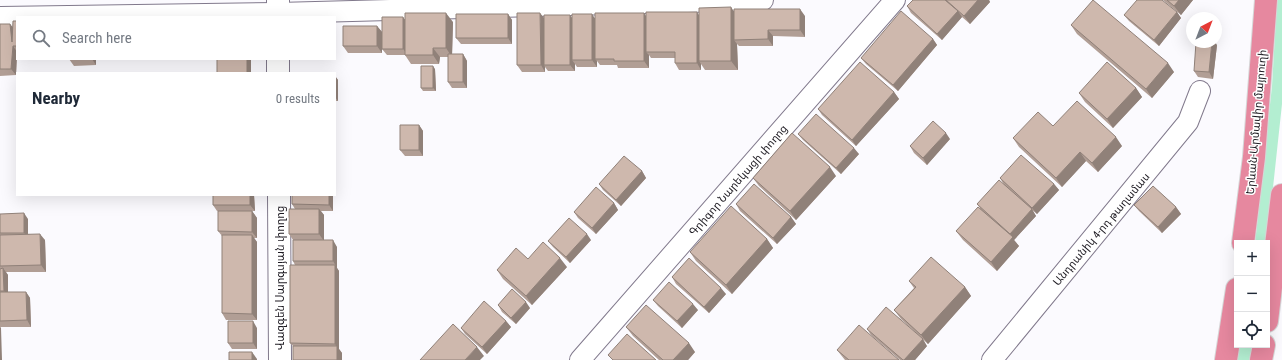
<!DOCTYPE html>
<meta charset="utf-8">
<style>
:root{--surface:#fff;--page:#f6f6f7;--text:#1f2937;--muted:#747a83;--line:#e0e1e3}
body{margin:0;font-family:"Roboto Condensed","Noto Sans Armenian",sans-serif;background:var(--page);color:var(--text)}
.controls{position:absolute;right:12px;bottom:12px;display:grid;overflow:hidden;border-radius:0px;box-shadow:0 4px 16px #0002}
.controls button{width:36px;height:36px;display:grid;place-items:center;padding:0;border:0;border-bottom:1px solid var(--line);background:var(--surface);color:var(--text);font:20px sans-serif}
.compass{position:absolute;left:1186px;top:12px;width:36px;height:36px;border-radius:50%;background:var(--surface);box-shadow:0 4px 16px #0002;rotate:42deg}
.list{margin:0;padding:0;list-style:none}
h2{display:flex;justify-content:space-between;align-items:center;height:52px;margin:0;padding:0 16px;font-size:17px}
h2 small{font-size:13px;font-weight:400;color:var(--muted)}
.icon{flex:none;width:22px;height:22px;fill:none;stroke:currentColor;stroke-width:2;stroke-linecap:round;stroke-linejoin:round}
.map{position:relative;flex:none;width:1282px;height:360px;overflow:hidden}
.search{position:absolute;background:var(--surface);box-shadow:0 4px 16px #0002;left:16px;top:16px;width:320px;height:44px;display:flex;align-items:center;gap:10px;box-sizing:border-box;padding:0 14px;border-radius:0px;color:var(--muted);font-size:15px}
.panel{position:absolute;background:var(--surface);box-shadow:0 4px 16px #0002;left:16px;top:72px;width:320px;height:124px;border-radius:0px}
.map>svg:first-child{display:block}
.green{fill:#b3eed1}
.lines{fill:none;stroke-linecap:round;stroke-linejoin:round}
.minor-casing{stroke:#81798c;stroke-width:22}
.tertiary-casing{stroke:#81798c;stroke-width:24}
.trunk-casing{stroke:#d6d6d7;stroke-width:24}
.minor{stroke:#fff;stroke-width:20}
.tertiary{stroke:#fff;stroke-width:22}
.trunk{stroke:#e6889f;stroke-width:22}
.wall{fill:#b19e95}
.shaded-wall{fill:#908179}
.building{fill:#ceb8ad;stroke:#908179}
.labels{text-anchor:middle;stroke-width:3;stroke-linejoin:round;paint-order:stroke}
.street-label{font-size:11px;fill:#1d1a21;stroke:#fff}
</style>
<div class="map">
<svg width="1282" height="360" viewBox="0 0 1282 360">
<rect width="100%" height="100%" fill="#fbfafe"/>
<path class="green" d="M1277,0H1282V104L1267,243H1255L1272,86Z
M1239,345H1252L1250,360H1237Z"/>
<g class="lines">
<g class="minor-casing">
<path id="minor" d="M0,17L278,13L763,0
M580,360L895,0
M992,360L1188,122L1200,91"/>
</g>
<g class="tertiary-casing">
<path id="tertiary" d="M278,0V17
M278,59V73
M279,195L280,360"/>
</g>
<g class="trunk-casing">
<path id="trunk" d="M1243,243L1254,157L1266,0
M1267,321L1282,195
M1226,360L1237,289
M1261,360L1264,345"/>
</g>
<use href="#minor" class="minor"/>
<use href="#tertiary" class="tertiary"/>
<use href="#trunk" class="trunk"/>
</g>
<path class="wall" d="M913,0H989L990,2L970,24L962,17L942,40L911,13L907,6Z
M1163,0H1193L1181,15Z
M734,12L805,16V37L773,36V46H739L737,44L738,70H705L701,64V70H679L675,63V58H651L649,55V68H618L617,65H600L597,61V67H577L575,64V71H548L545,67V72H522L517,65L544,17L595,18L646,16L699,15Z
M1177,12L1181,18L1159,46L1129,21L1124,15Z
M508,14L512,20V44H461L456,38Z
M403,17L405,20L453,22L452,54H463L467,61V88H452L448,82V57H440L439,64H411L405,55H387L382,49Z
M17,21V54L16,75L0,76V24H10L13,28Z
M1071,25L1174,72L1152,98L1077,34Z
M377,26L382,32V53H348L343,46Z
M933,39L937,45L898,91L866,64L861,58Z
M1217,45L1213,79L1198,77L1194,71Z
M69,59H96V65L74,66Z
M435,69L436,91H423L421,88Z
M335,76L338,80V101H335Z
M1136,88L1142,97L1113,128L1085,102L1079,93Z
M894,92L899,99L856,146L822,115L818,109Z
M419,125L423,131V156H405L400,150Z
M1053,126L1122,146L1098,172L1086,161L1062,187L1019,147L1013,138Z
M798,134L859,154L841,174L803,140Z
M950,139L927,165L914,153L910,146Z
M642,171L646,178L621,206L603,190L599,184Z
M836,176L796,220L759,186L753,178Z
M1000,178L1054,184L1059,190L1037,214L1032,210L1036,216L1014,240L1019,246L997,271L963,240L956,231L980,208L977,204L1004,185Z
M213,195H254L255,211H252L257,218V238H254L257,242V320H226L222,313V236L218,231V211H217L213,205Z
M333,195V211H321L324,215V240L337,247V268L339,271V349L342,353L293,346L290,343L295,265L293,261V240L289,234L295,209L292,204Z
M614,203L618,210L596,234L578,218L574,212Z
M736,204L791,217L796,224L777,244L740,211Z
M1134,205L1176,207L1181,214L1162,233L1139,211Z
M0,214L28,219V234L45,240L46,272H6L8,275V292H26L30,298L31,327H0L1,328L0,360Z
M767,239L773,248L732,294L696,261L690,252Z
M591,240L570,263L553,247L548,241Z
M567,267L532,305L503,279L497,270Z
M672,277L726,294L709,313L676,284Z
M909,281L965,287L971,296L928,344L901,319L894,310L914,288Z
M653,300L698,310L682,328L658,306Z
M498,305L530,308L516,324L502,312Z
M506,321L511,327L487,354L465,334L461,328Z
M626,327L695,352L688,360H659L633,336Z
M257,328V349H232L228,343Z
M867,329L927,346L915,360H900L871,335Z
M837,350L899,360H845Z"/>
<path class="shaded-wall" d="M978,0H989L990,2L970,24L964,16Z
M1179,0H1193L1181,15L1174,6Z
M731,7L737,16L734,40L737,44L738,70L731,61Z
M800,9L805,16V37L800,30Z
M958,11L962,17L942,40L937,34Z
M697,12L701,18L699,61L701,64V70L697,63Z
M1177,12L1181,18L1159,46L1154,40Z
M446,13L453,22L452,57L446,48Z
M540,13L545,19L544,65L545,67V72L541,65Z
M644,13L649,20L646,52L649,55V68L644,61Z
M508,14L512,20V44L508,38Z
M592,14L596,20L595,59L597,61V67L592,60Z
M570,15L575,22L572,60L575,64V71L570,65Z
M403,17L408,24V55L403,49Z
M10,24L15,30L12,42Z
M377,26L382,32V53L377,46Z
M768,30L773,36V46L768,39Z
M933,39L937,45L898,91L893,85Z
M1212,42H1215L1217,45L1213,79L1209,72Z
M13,46L17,52L16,75L11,69Z
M433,48L440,57L439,64L433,55Z
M463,54L467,61V88L463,82Z
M92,59H96V65Z
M247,59H251V73H247Z
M1168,63L1174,72L1152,98L1146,89Z
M433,66L435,69L436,91L433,88Z
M335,76L338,80V101L335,97Z
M1136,88L1142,97L1113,128L1107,119Z
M894,92L899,99L856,146L852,140Z
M419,125L423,131V156L419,150Z
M946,133L950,139L927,165L923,158Z
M1116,137L1122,146L1098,172L1092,163Z
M854,148L859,154L841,174L836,168Z
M1080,152L1086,161L1062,187L1056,178Z
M830,167L836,176L796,220L790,211Z
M642,171L646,178L621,206L616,200Z
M1054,184L1059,190L1037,214L1032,208Z
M250,195H254L255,211L250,205Z
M329,195H333V211L329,205Z
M614,203L618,210L596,234L592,228Z
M1176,207L1181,214L1162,233L1158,227Z
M319,209L324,215V241L319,234Z
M1032,209L1036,216L1014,240L1019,246L997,271L991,262L1012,238L1010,234Z
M252,211L257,218V238L252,232Z
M24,213L28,219V239L24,233Z
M791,217L796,224L777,244L773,238Z
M40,234L45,240L46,272L41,265Z
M587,234L591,240L570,263L566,257Z
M252,235L257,242V320L252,314Z
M767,239L773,248L732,294L726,285Z
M333,240L337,247V268L333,261Z
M560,258L567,267L532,305L526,296Z
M335,265L339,271V349L342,353V360H337V348L335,344Z
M3,268L8,275V297L4,291Z
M965,287L971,296L928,344L921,335Z
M721,288L726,294L709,313L704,307Z
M26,292L30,298L31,327L27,320Z
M526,302L530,308L516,324L511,318Z
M693,304L698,310L682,328L677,321Z
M253,321L257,328V349L253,343Z
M506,321L511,327L487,354L482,347Z
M0,327L1,328L2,360H0Z
M923,339L927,346L915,360H904Z
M689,343L695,352L688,360H673Z
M477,347L484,356L480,360H465Z
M252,352L257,359V360H252Z"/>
<path class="building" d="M913,0H945L958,11L937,34L907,6Z
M946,0H978L964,16Z
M1093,0L1168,63L1146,89L1071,25Z
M1137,0H1162L1177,12L1154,40L1124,15Z
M1167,0H1179L1174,6Z
M731,7V61H699V8Z
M734,9H800V30H768V39L734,40Z
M901,11L933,39L893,85L861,58Z
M646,12H697V63H675V52H646Z
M405,13H446V48H433V55H405Z
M517,13H540L541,65H517Z
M595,13H644V61H614V59H595Z
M456,14H508V38H456Z
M572,14H592V60H572Z
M544,15H570V65H544Z
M382,17H403V49H382Z
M13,21H17V46H13L11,69H0V24H10L12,42Z
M343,26H377V46H343Z
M1196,42H1212L1209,72L1194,71Z
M448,54H463V82H448Z
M217,59H247V73H217Z
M860,62L894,92L852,140L818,109Z
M1107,62L1136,88L1107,119L1079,93Z
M421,66H433V88H421Z
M1077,101L1116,137L1092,163L1080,152L1056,178L1013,138L1038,112L1053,126Z
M816,114L854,148L836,168L798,134Z
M933,121L946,133L923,158L910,146Z
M400,125H419V150H400Z
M792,133L830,167L790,211L753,178Z
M1021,155L1054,184L1032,208L1000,178Z
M624,156L642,171L616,200L599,184Z
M999,180L1032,209L1010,234L977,204Z
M754,184L791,217L773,238L736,204Z
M1153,186L1176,207L1158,227L1134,205Z
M596,187L614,203L592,228L574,212Z
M213,195H250V205H213Z
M292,195H329V205L292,204Z
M731,206L767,239L726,285L690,252Z
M978,207L1013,237L991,262L956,231Z
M289,209H319V234H289Z
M218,211H252V232L218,231Z
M24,213V233H0V214Z
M569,218L587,234L566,257L548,241Z
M40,234L41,265L0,266V235Z
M222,235H252V314L222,313Z
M293,240H333V261H293Z
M543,242L560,258L526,296L497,270L516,248L528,259Z
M931,257L965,287L921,335L894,310L916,287L909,281Z
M689,258L721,288L704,307L672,277Z
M290,265H335V344L290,343Z
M3,268L4,291H0V269Z
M669,282L693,304L677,321L653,300Z
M512,289L526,302L511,318L498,305Z
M0,292H26L27,320L0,321Z
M484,301L506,321L482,347L461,328Z
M646,305L689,343L673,360H663L626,327Z
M886,307L923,339L904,360H903L867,329Z
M228,321H253V343H228Z
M453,324L477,347L465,360H420Z
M859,325L899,360H849L837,350Z
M627,334L656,360H613L608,355Z
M293,346H337V360H293Z
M229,352H252V360H229Z"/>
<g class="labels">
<g class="street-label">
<text transform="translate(1256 122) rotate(-85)" y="4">Երևան-Արմավիր մայրուղի</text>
<text transform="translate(738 180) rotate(-49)" y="4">Գրիգոր Նարեկացի փողոց</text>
<text transform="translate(1101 229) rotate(-50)" y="4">Անդրանիկ 4-րդ թաղամաս</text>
<text transform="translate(280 278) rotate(-90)" y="4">Վազգեն Սարգսյան փողոց</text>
</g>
</g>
</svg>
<div class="controls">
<button>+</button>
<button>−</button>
<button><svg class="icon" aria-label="locate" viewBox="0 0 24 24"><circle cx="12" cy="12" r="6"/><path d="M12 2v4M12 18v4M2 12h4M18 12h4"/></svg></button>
</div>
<svg class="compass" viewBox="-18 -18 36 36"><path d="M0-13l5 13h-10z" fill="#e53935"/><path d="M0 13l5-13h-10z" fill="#747a83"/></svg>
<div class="search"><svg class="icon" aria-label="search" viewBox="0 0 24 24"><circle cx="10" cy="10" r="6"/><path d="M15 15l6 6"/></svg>Search here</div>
<section class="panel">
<h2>Nearby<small>0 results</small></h2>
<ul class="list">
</ul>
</section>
</div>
